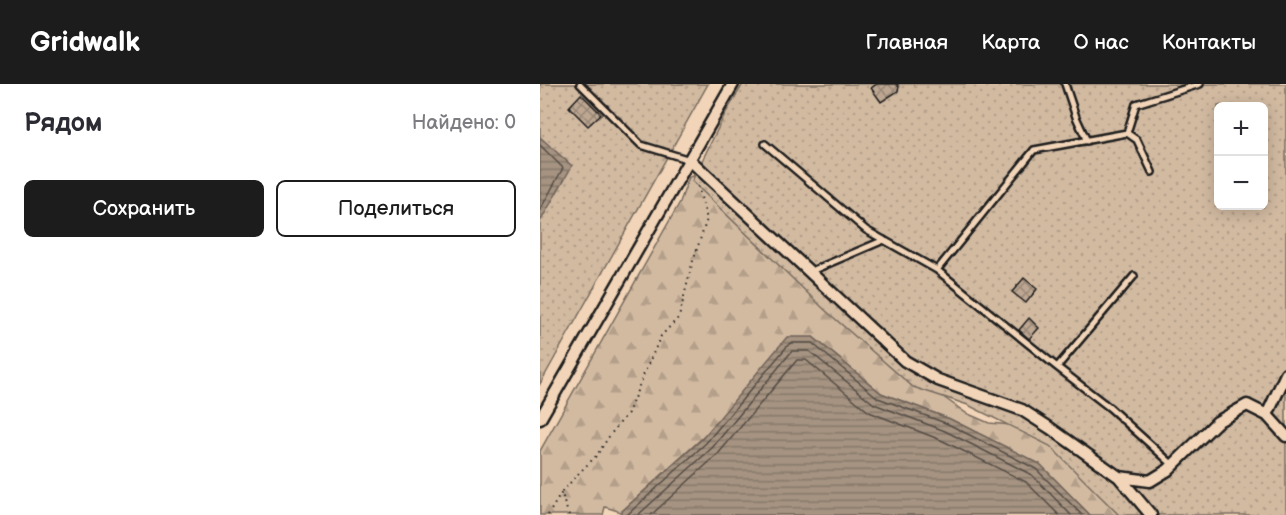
<!DOCTYPE html>
<html lang="ru">
<meta charset="utf-8">
<style>
:root{--surface:#fff;--page:#f7f7f7;--text:#2b2b33;--muted:#7c7c81;--line:#e1e1e2;--accent:#1c1c1c}
body{margin:0;font-family:"Balsamiq Sans",sans-serif;background:var(--page);color:var(--text)}
.controls{position:absolute;right:18px;top:18px;display:grid;overflow:hidden;border-radius:9px;box-shadow:0 3px 15px #0003}
.controls button{width:54px;height:54px;display:grid;place-items:center;padding:0;border:0;border-bottom:2px solid var(--line);background:var(--surface);color:var(--text);font:30px sans-serif}
.list{margin:0;padding:0;list-style:none}
h2{display:flex;justify-content:space-between;align-items:center;height:78px;margin:0;padding:0 24px;font-size:26px}
h2 small{font-size:20px;font-weight:400;color:var(--muted)}
.actions{display:flex;gap:12px;padding:18px 24px}
.actions a{flex:1;padding:14px 0;border:2px solid var(--accent);border-radius:9px;text-align:center;font-size:21px;color:var(--accent)}
.actions .main{background:var(--accent);color:#fff}
.map{position:relative;flex:none;width:746px;height:431px;overflow:hidden}
header{display:flex;align-items:center;gap:36px;box-sizing:border-box;height:84px;padding:0 30px;background:var(--accent);color:#fff}
header strong{font-size:28px}
nav{display:flex;gap:33px;margin-inline-start:auto;font-size:21px}
main{display:flex}
aside{flex:1;background:var(--surface)}
.map>svg:first-child{display:block}
.forest{fill:url(#forest-firs);stroke:#776b5e;stroke-width:1.5}
.garden{fill:url(#garden-dots);stroke:#776b5e;stroke-width:1.5;fill-rule:evenodd}
.water{fill:url(#water-rules);stroke:#6f6359;stroke-width:1.5}
.lines{fill:none;stroke-linecap:round;stroke-linejoin:round}
.shore{stroke:#534c44;stroke-width:1.5}
.building{fill:url(#building-cross-hatch);stroke:#1c1c1c;stroke-width:1.5}
.service-casing{stroke:#1c1c1c;stroke-width:10}
.minor-casing{stroke:#1c1c1c;stroke-width:15}
.path{stroke:#1c1c1c;stroke-width:2;stroke-dasharray:1.5 4.5;stroke-linecap:butt}
.service{stroke:#f2d5b8;stroke-width:5}
.minor{stroke:#f2d5b8;stroke-width:10}
</style>
<header>
<strong>Gridwalk</strong>
<nav><a>Главная</a><a>Карта</a><a>О нас</a><a>Контакты</a></nav>
</header>
<main>
<aside>
<h2>Рядом<small>Найдено: 0</small></h2>
<ul class="list">
</ul>
<div class="actions"><a class="main">Сохранить</a><a>Поделиться</a></div>
</aside>
<div class="map">
<svg width="746" height="431" viewBox="0 0 746 431">
<defs>
<pattern id="forest-firs" width="22" height="20" patternUnits="userSpaceOnUse" patternTransform="scale(1.5)"><rect width="22" height="20" fill="#d2baa1"/><path d="M5 1l3.5 6h-7zM16 11l3.5 6h-7z" fill="#b49f8a"/></pattern>
<pattern id="garden-dots" width="8" height="8" patternUnits="userSpaceOnUse" patternTransform="scale(1.5)"><rect width="8" height="8" fill="#d2baa1"/><path d="M2 2h.1M6 6h.1" fill="none" stroke="#b49f8a" stroke-width="1.8" stroke-linecap="round"/></pattern>
<pattern id="water-rules" width="6" height="5" patternUnits="userSpaceOnUse" patternTransform="scale(1.5)"><rect width="6" height="5" fill="#a69381"/><path d="M0 2.5h6" fill="none" stroke="#867769"/></pattern>
<pattern id="building-cross-hatch" width="8" height="8" patternUnits="userSpaceOnUse" patternTransform="scale(1.5)"><rect width="8" height="8" fill="#bda792"/><path d="M0 0l8 8M0 8l8-8" fill="none" stroke="#998776"/></pattern>
</defs>
<rect width="100%" height="100%" fill="#f2d5b8"/>
<filter id="ink" filterUnits="userSpaceOnUse"><feTurbulence type="fractalNoise" baseFrequency=".0167" numOctaves="2"/><feDisplacementMap in="SourceGraphic" scale="12" xChannelSelector="R" yChannelSelector="G"/><feConvolveMatrix kernelMatrix="1 2 1 2 8 2 1 2 1" color-interpolation-filters="sRGB"/></filter>
<g filter="url(#ink)">
<path class="forest" d="M160,90L392,305L426,329L449,339L483,342L530,375L589,431H550L500,380L410,335L341,309L273,253L81,428L65,423L63,431H0V367L140,118L149,93Z"/>
<path class="garden" d="M0,0H168L0,300Z
M203,0H746V431H579L510,362L428,321L373,303L285,226L152,97L185,30ZM678,22H724V122H678Z"/>
<path class="water" d="M0,53L32,82L0,138Z
M247,253H273L341,309L410,335L500,380L550,431H82L81,428L162,355Z"/>
<g class="lines">
<path class="shore" d="M0,61L23,84L0,126
M87,431L166,359L249,260L251,259H272L338,314L408,340L496,385L542,431
M98,431L172,364L252,267H269L334,320L405,347L492,391L531,431
M111,431L178,370L257,276H266L329,328L401,356L486,398L519,431"/>
</g>
<path class="building" d="M337,0H358L357,1L359,3L358,7L341,18L331,4Z
M41,10L61,30L48,42L29,23Z
M484,194L497,205L486,219L472,208Z
M489,234L499,244L489,255L479,246Z"/>
<g class="lines">
<g class="service-casing">
<path id="service" d="M40,0L101,61L150,76
M525,0L536,33L547,57
M587,49L597,56L612,88
M225,60L326,146L397,186L517,283L570,324L633,381
M397,186L494,66L587,49L596,20L660,0
M269,188L344,156
M517,283L594,192"/>
</g>
<g class="minor-casing">
<path id="minor" d="M150,76L365,277L398,296L482,326L510,344L579,393L611,431
M727,331L746,290
M0,335L193,0
M579,393L610,397L628,386L677,338L707,321L727,331L746,352"/>
</g>
<path class="path" d="M8,431L22,408
M29,431L24,418L22,408L37,391L57,371L70,351L88,329L103,292L121,252L139,233L152,180L167,135L157,99"/>
<use href="#service" class="service"/>
<use href="#minor" class="minor"/>
</g>
</g>
</svg>
<div class="controls">
<button>+</button>
<button>−</button>
</div>
</div>
</main>
